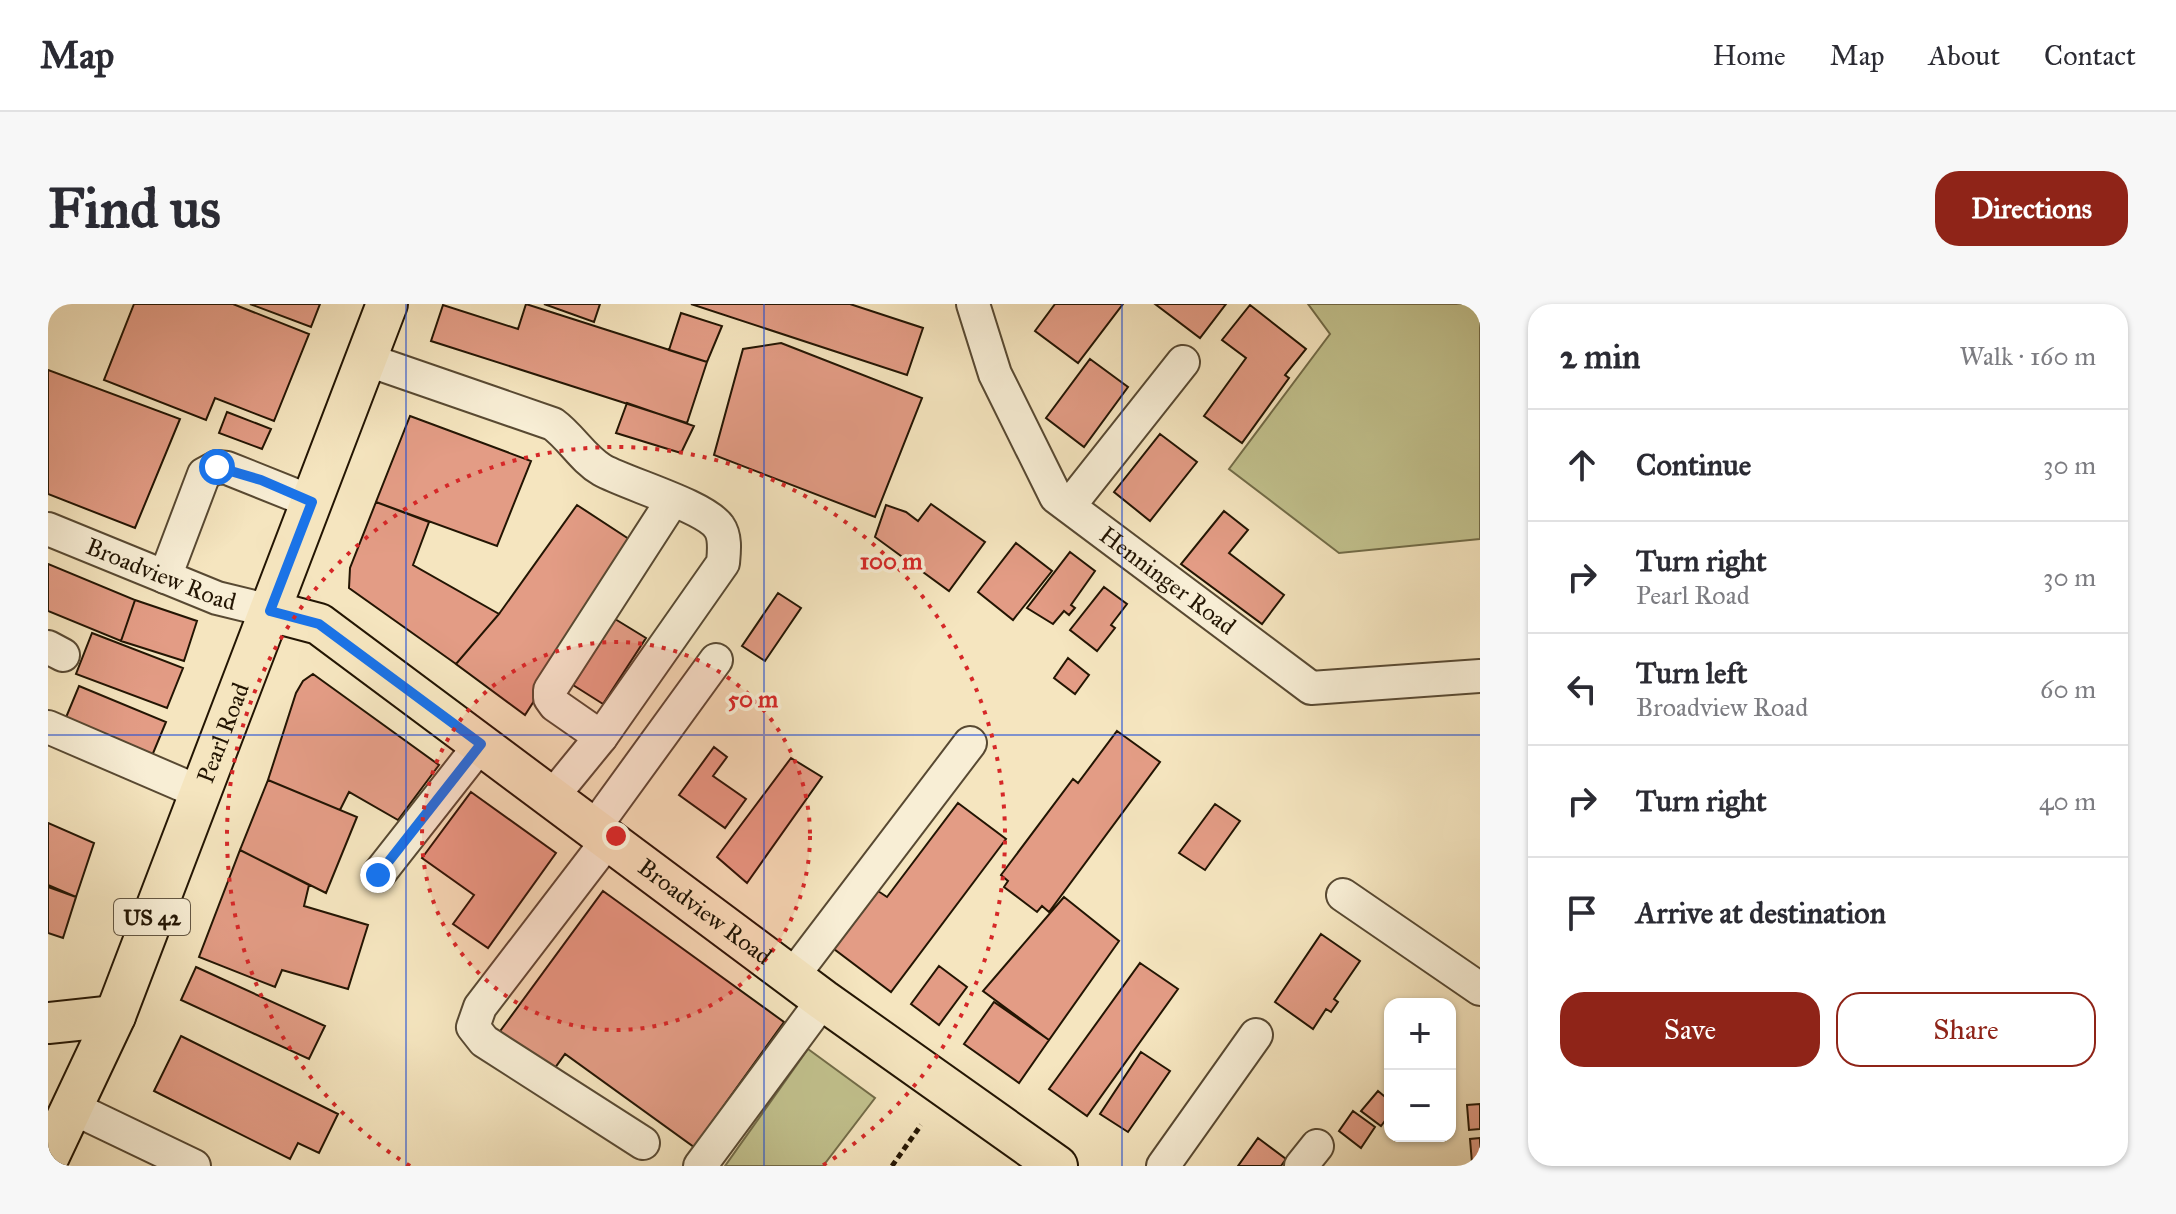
<!DOCTYPE html>
<meta charset="utf-8">
<style>
:root{--surface:#fff;--page:#f7f7f7;--text:#2b2b33;--muted:#7c7c81;--line:#e1e1e2;--accent:#8f2418}
body{margin:0;font-family:"IM FELL Great Primer",serif;background:var(--page);color:var(--text)}
.controls{position:absolute;right:24px;bottom:24px;display:grid;overflow:hidden;border-radius:16px;box-shadow:0 2px 6px #0004}
.controls button{width:72px;height:72px;display:grid;place-items:center;padding:0;border:0;border-bottom:2px solid var(--line);background:var(--surface);color:var(--text);font:40px sans-serif}
.stop{position:absolute;width:24px;height:24px;margin:-18px;border:6px solid #1a73e8;border-radius:50%;background:#fff}
.stop.end{background:#1a73e8;border-color:#fff;box-shadow:0 2px 8px #0008}
.list{margin:0;padding:0;list-style:none}
h2{display:flex;justify-content:space-between;align-items:center;height:104px;margin:0;padding:0 32px;font-size:34px}
h2 small{font-size:26px;font-weight:400;color:var(--muted)}
.list li{display:grid;grid-template-columns:52px 1fr auto;gap:24px;align-items:center;box-sizing:border-box;height:112px;padding:0 32px;border-top:2px solid var(--line)}
.list b{display:block;font-size:30px;white-space:nowrap}
.list p{margin:0;font-size:26px;white-space:nowrap;color:var(--muted)}
.list em{font-size:26px;font-style:normal;color:var(--muted)}
.actions{display:flex;gap:16px;padding:24px 32px}
.actions a{flex:1;padding:18px 0;border:2px solid var(--accent);border-radius:24px;text-align:center;font-size:28px;color:var(--accent)}
.actions .main{background:var(--accent);color:#fff}
.icon{flex:none;width:44px;height:44px;fill:none;stroke:currentColor;stroke-width:2;stroke-linecap:round;stroke-linejoin:round}
.map{position:relative;flex:none;width:1432px;height:862px;overflow:hidden;border-radius:24px}
header{display:flex;align-items:center;gap:48px;box-sizing:border-box;height:112px;padding:0 40px;background:var(--surface);border-bottom:2px solid var(--line)}
header strong{font-size:38px}
nav{display:flex;gap:44px;margin-inline-start:auto;font-size:28px}
.intro{display:flex;align-items:center;justify-content:space-between;box-sizing:border-box;height:192px;padding:0 48px}
h1{margin:0;font-size:56px}
.button{padding:20px 36px;border-radius:24px;background:var(--accent);color:#fff;font-size:28px;font-weight:700}
main{display:flex;gap:48px;padding:0 48px}
aside{flex:1;background:var(--surface);border-radius:24px;box-shadow:0 2px 6px #0004}
.map>svg:first-child{display:block}
.green{fill:#c2c28e;stroke:#726c48;stroke-width:2}
.building{fill:#e39c85;stroke:#231503;stroke-width:2}
.lines{fill:none;stroke-linecap:round;stroke-linejoin:round}
.minor-casing{stroke:#584932;stroke-width:36}
.major-casing{stroke:#231503;stroke-width:44}
.path{stroke:#231503;stroke-width:5;stroke-dasharray:6 4;stroke-linecap:butt}
.minor{stroke:#f8eed5;stroke-width:32}
.major{stroke:#f5e5bf;stroke-width:40}
.route{stroke:#1a73e8;stroke-width:10}
.grid{fill:none;stroke:#1d4ed8;stroke-width:2;stroke-opacity:0.55}
.ring{fill:none;stroke:#d62828;stroke-width:4;stroke-dasharray:4 8}
.labels{text-anchor:middle;stroke-width:7;stroke-linejoin:round;paint-order:stroke}
.shield{fill:#f8eed5;stroke:#635642;stroke-width:2}
.shield-label{font-size:22px;font-weight:bold;fill:#231503}
.street-label{font-size:24px;fill:#231503;stroke:#f8eed5}
.centre{fill:#d62828;stroke:#f8eed5;stroke-width:4}
.ring-label{font-size:24px;text-anchor:middle;font-weight:bold;fill:#d62828;stroke:#f8eed5;stroke-width:7;stroke-linejoin:round;paint-order:stroke}
</style>
<header>
<strong>Map</strong>
<nav><a>Home</a><a>Map</a><a>About</a><a>Contact</a></nav>
</header>
<div class="intro"><h1>Find us</h1><a class="button">Directions</a></div>
<main>
<div class="map">
<svg width="1432" height="862" viewBox="0 0 1432 862">
<rect width="100%" height="100%" fill="#f5e5bf"/>
<filter id="stains"><feTurbulence type="fractalNoise" baseFrequency=".0025" numOctaves="4"/><feColorMatrix values="0 0 0 0 .2 0 0 0 0 .09 0 0 0 0 .02 0 0 0 .5 -.17"/></filter>
<radialGradient id="worn" r=".72"><stop offset=".6" stop-color="#630" stop-opacity="0"/><stop offset="1" stop-color="#630" stop-opacity=".3"/></radialGradient>
<path class="green" d="M1260,0H1432V235L1291,249L1181,165L1282,30Z
M760,745L827,794L775,862H677Z"/>
<path class="building" d="M86,0H185L261,30L226,117L167,94L158,116L56,76Z
M202,0H272L263,23Z
M478,0L659,58L639,119L383,37L395,1L470,25Z
M496,0H552L546,18Z
M643,0H802L875,24L859,71Z
M1007,0H1075L1030,59L987,27Z
M1107,0H1178L1152,34Z
M1202,1L1258,45L1237,71L1241,74L1194,139L1156,112L1198,54L1174,36Z
M633,9L674,22L659,58L621,46Z
M733,39L874,94L827,213L666,151L695,45Z
M1042,55L1080,83L1036,143L998,114Z
M0,66L132,115L87,224L0,190Z
M579,99L646,122L633,149L568,129Z
M179,108L223,125L214,145L171,129Z
M362,112L483,157L449,242L328,198Z
M1112,130L1149,158L1102,217L1066,188Z
M328,198L381,218L365,261L451,310L408,360L301,284L302,264Z
M883,200L937,238L901,287L827,233L838,201L858,208L870,217Z
M529,201L587,239L477,411L408,360L451,310Z
M1176,207L1200,226L1181,249L1236,291L1214,320L1133,260Z
M968,239L1004,267L965,316L930,288Z
M1022,248L1047,267L1023,301L1027,304L1021,311L1016,307L1005,320L979,304Z
M0,260L87,296L73,337L0,307Z
M1056,283L1079,300L1063,321L1067,324L1049,347L1022,326Z
M730,289L753,304L717,357L694,342Z
M87,296L149,317L136,357L73,337Z
M567,315L598,334L555,400L525,381Z
M44,329L135,364L119,404L28,370Z
M1020,354L1041,371L1027,390L1006,374Z
M265,370L391,461L350,516L301,488L292,506L220,476L248,389L255,377Z
M31,382L118,418L101,459L14,423Z
M1069,427L1112,458L1001,608L994,602L989,608L956,583L960,577L953,571L1025,475L1030,479Z
M666,443L679,453L665,472L698,495L677,524L631,491Z
M743,454L774,473L699,579L669,553Z
M220,476L309,513L278,589L192,546Z
M423,488L508,549L440,644L405,620L426,591L374,554Z
M910,499L958,535L843,688L786,645L830,587L839,593Z
M1167,500L1192,517L1157,566L1131,549Z
M0,519L46,539L28,593L0,581Z
M192,546L261,581L256,602L320,621L300,685L234,666L227,683L151,653Z
M0,583L28,593L15,634L0,629Z
M555,587L736,718L646,843L517,750L504,768L450,730Z
M1016,593L1071,637L1001,736L935,687Z
M1273,630L1312,657L1286,695L1290,698L1283,708L1278,705L1265,725L1227,698Z
M1092,659L1130,685L1039,812L1001,785Z
M891,662L919,683L891,721L863,700Z
M148,663L277,722L261,755L133,696Z
M946,698L1001,736L971,779L916,740Z
M133,732L290,810L271,849L250,839L242,855L106,787Z
M1093,748L1122,767L1080,828L1052,810Z
M1330,787L1342,797V810L1333,822L1313,807Z
M1432,800V825L1421,826L1419,801Z
M1305,807L1327,823L1313,844L1291,827Z
M1210,834L1238,855L1233,862H1190Z
M1432,834V859H1424L1422,835Z"/>
<g class="lines">
<g class="minor-casing">
<g id="minor">
<path id="s1" d="M925,0L947,70L1008,193L1263,384L1432,372"/>
<path d="M317,55L505,120C523,133 535,155 554,166C579,180 657,202 671,223C678,233 676,248 675,259L553,433L504,493"/>
<path d="M1021,202L1135,58"/>
<path id="s2" d="M0,225L169,294L222,307"/>
<path d="M117,273L156,170L169,163L179,164L264,198"/>
<path d="M0,343L15,351"/>
<path d="M0,423L151,488"/>
<path d="M553,433L507,401L502,394V386L624,197"/>
<path d="M546,524L668,356"/>
<path d="M560,536L432,703L425,723L436,737L595,839"/>
<path d="M330,571L433,440"/>
<path d="M1295,591L1432,685"/>
<path d="M744,673L922,439"/>
<path d="M25,804L146,862"/>
<path d="M652,862L775,696"/>
<path d="M1115,862L1208,731"/>
<path d="M1253,862L1269,842"/>
</g>
</g>
<g class="major-casing">
<g id="major">
<path id="s3" d="M222,307L271,320L775,696L1009,862"/>
<path d="M0,719L67,712"/>
<path id="s4" d="M0,854L67,712L339,0"/>
</g>
</g>
<path class="path" d="M844,862L873,821"/>
<use href="#minor" class="minor"/>
<use href="#major" class="major"/>
</g>
<g class="lines">
<path class="route" d="M169,163L213,176L264,198L222,307L271,320L433,440L330,571"/>
</g>
<path class="grid" d="M358,0V862M716,0V862M1074,0V862M0,431H1432"/>
<circle cx="568" cy="532" r="194" fill="#d62828" fill-opacity=".12"/>
<g class="ring">
<circle cx="568" cy="532" r="194"/>
<path d="M362 862A389 389 0 1 1 774 862"/>
</g>
<g class="labels">
<rect class="shield" x="66" y="595" width="76" height="36" rx="6"/>
<g class="shield-label">
<text x="104" y="621">US 42</text>
</g>
<g class="street-label">
<text dy="8" stroke="none"><textPath href="#s2" startOffset="122">Broadview Road</textPath></text>
<text dy="8" stroke="none"><textPath href="#s1" startOffset="350">Henninger Road</textPath></text>
<text dy="8" stroke="none"><textPath href="#s4" startOffset="460">Pearl Road</textPath></text>
<text dy="8" stroke="none"><textPath href="#s3" startOffset="532">Broadview Road</textPath></text>
</g>
</g>
<circle cx="568" cy="532" r="12" class="centre"/>
<g class="ring-label">
<text x="843" y="265">100 m</text>
<text x="705" y="403">50 m</text>
</g>
<rect width="100%" height="100%" filter="url(#stains)"/>
<rect width="100%" height="100%" fill="url(#worn)"/>
</svg>
<div class="controls">
<button>+</button>
<button>−</button>
</div>
<div class="stop" style="left:169px;top:163px"></div>
<div class="stop end" style="left:330px;top:571px"></div>
</div>
<aside>
<h2>2 min<small>Walk · 160 m</small></h2>
<ul class="list">
<li><svg class="icon" aria-label="ahead" viewBox="0 0 24 24"><path d="M12 20V5M6 11l6-6 6 6"/></svg><div><b>Continue</b></div><em>30 m</em></li>
<li><svg class="icon" aria-label="right" viewBox="0 0 24 24"><path d="M7 20v-9h11M14 6l5 5-5 5"/></svg><div><b>Turn right</b><p>Pearl Road</p></div><em>30 m</em></li>
<li><svg class="icon" aria-label="left" viewBox="0 0 24 24"><path d="M17 20v-9H6M10 6l-5 5 5 5"/></svg><div><b>Turn left</b><p>Broadview Road</p></div><em>60 m</em></li>
<li><svg class="icon" aria-label="right" viewBox="0 0 24 24"><path d="M7 20v-9h11M14 6l5 5-5 5"/></svg><div><b>Turn right</b></div><em>40 m</em></li>
<li><svg class="icon" aria-label="arrive" viewBox="0 0 24 24"><path d="M6 21V4h12l-3 4 3 4H6"/></svg><div><b>Arrive at destination</b></div></li>
</ul>
<div class="actions"><a class="main">Save</a><a>Share</a></div>
</aside>
</main>
